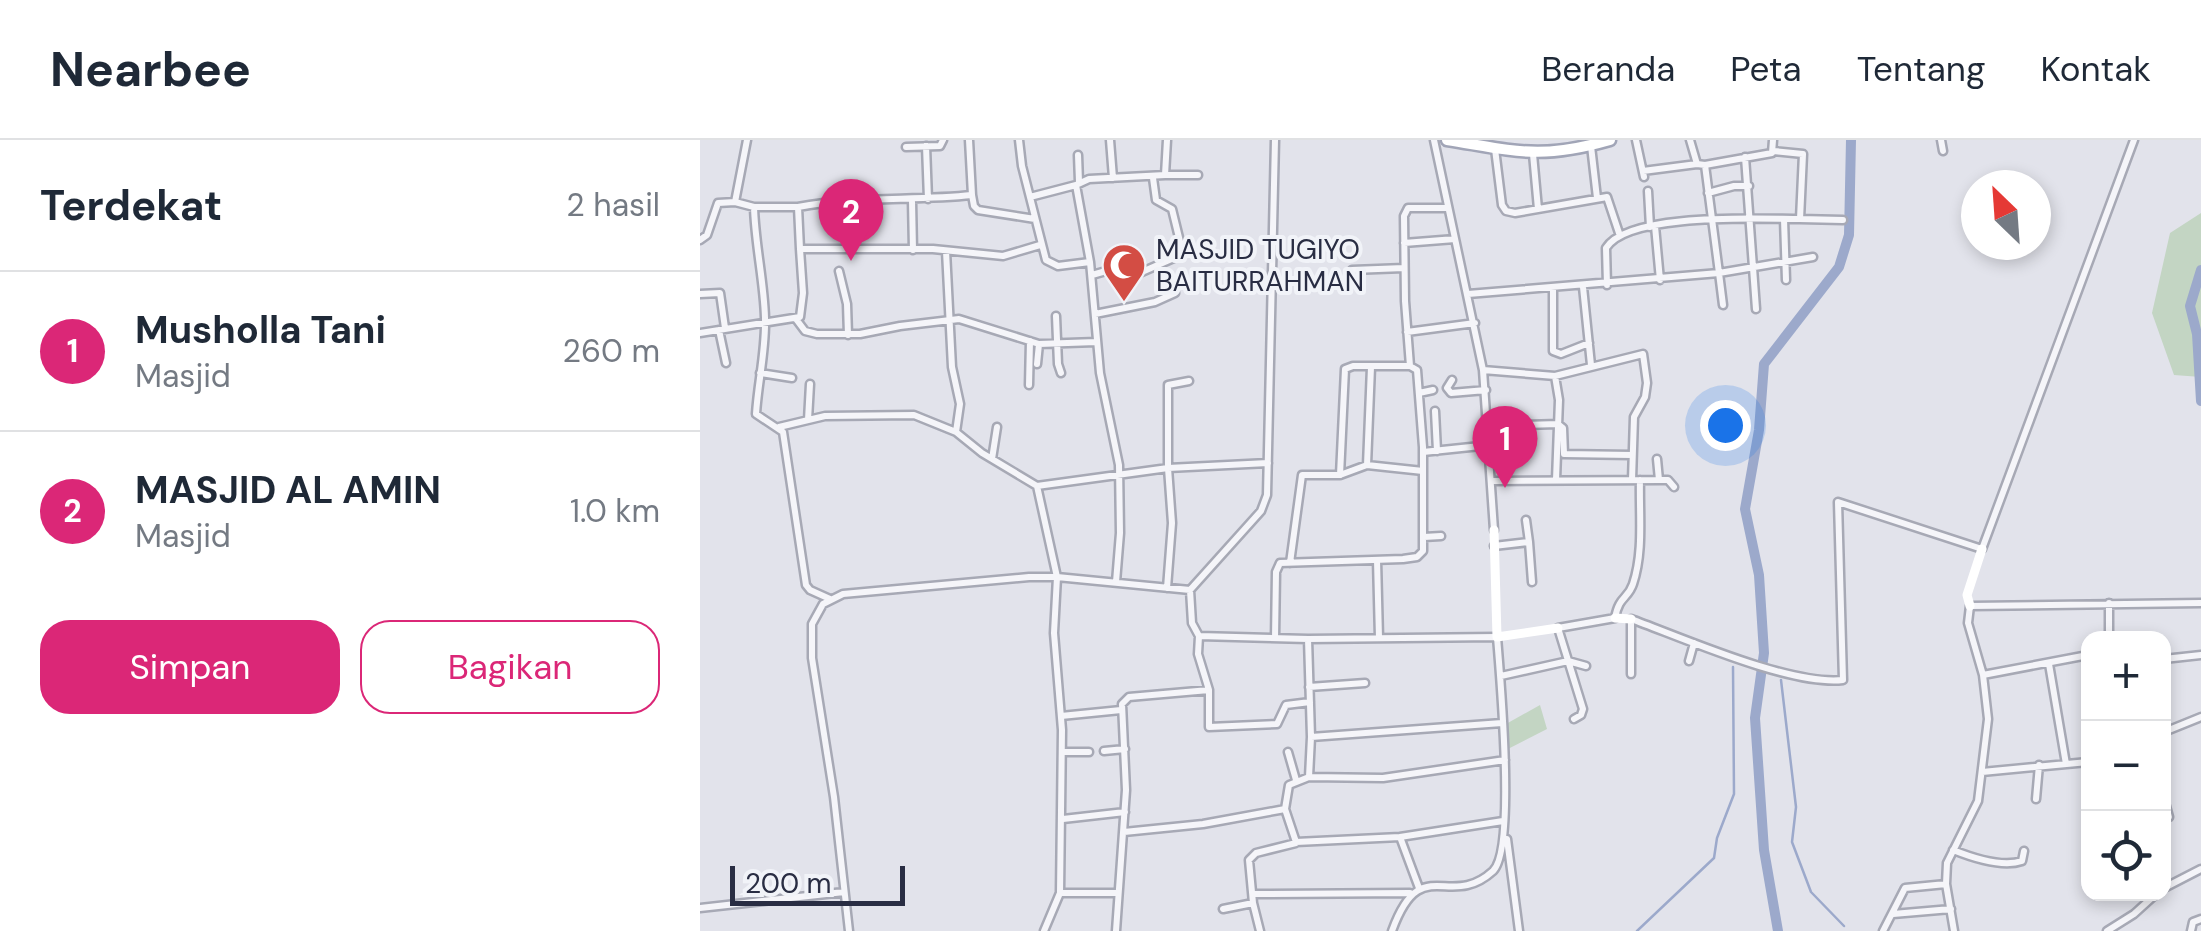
<!DOCTYPE html>
<html lang="id">
<meta charset="utf-8">
<style>
:root{--surface:#fff;--page:#f6f6f7;--text:#1f2937;--muted:#747a83;--line:#e0e1e3;--accent:#db2777}
body{margin:0;font-family:"DM Sans",sans-serif;background:var(--page);color:var(--text)}
.controls{position:absolute;right:30px;bottom:30px;display:grid;overflow:hidden;border-radius:20px;box-shadow:0 5px 15px #0003}
.controls button{width:90px;height:90px;display:grid;place-items:center;padding:0;border:0;border-bottom:2px solid var(--line);background:var(--surface);color:var(--text);font:50px sans-serif}
.compass{position:absolute;left:1261px;top:30px;width:90px;height:90px;border-radius:50%;background:var(--surface);box-shadow:0 5px 15px #0003;rotate:335deg}
.scale{position:absolute;left:30px;bottom:25px;width:175px;box-sizing:border-box;padding-left:10px;border:5px solid #292d43;border-top:0;font-size:28px;line-height:35px;white-space:nowrap;color:#292d43;-webkit-text-stroke:8px #f1f3f8;paint-order:stroke}
.you{position:absolute;left:1025px;top:285px;width:35px;height:35px;margin:-25px;border:8px solid #fff;border-radius:50%;background:#1a73e8;box-shadow:0 0 0 15px #1a73e833}
.badge{display:grid;place-items:center;width:65px;height:65px;border-radius:50%;background:var(--accent);color:#fff;font-size:32px;font-weight:700}
.pin{position:absolute;translate:-50% -82px;filter:drop-shadow(0 2px 5px #0008)}
.pin::after{content:'';position:absolute;top:52px;width:35px;height:30px;background:inherit;clip-path:polygon(0 0,100% 0,50% 100%)}
.list{margin:0;padding:0;list-style:none}
h2{display:flex;justify-content:space-between;align-items:center;height:130px;margin:0;padding:0 40px;font-size:42px}
h2 small{font-size:32px;font-weight:400;color:var(--muted)}
.list li{display:grid;grid-template-columns:65px 1fr auto;gap:30px;align-items:center;box-sizing:border-box;height:160px;padding:0 40px;border-top:2px solid var(--line)}
.list b{display:block;font-size:38px;white-space:nowrap}
.list p{margin:0;font-size:32px;white-space:nowrap;color:var(--muted)}
.list em{font-size:32px;font-style:normal;color:var(--muted)}
.actions{display:flex;gap:20px;padding:30px 40px}
.actions a{flex:1;padding:22px 0;border:2px solid var(--accent);border-radius:30px;text-align:center;font-size:35px;color:var(--accent)}
.actions .main{background:var(--accent);color:#fff}
.icon{flex:none;width:55px;height:55px;fill:none;stroke:currentColor;stroke-width:2;stroke-linecap:round;stroke-linejoin:round}
.map{position:relative;flex:none;width:1501px;height:791px;overflow:hidden}
header{display:flex;align-items:center;gap:60px;box-sizing:border-box;height:140px;padding:0 50px;background:var(--surface);border-bottom:2px solid var(--line)}
header strong{font-size:48px}
nav{display:flex;gap:55px;margin-inline-start:auto;font-size:35px}
main{display:flex}
aside{flex:1;background:var(--surface)}
.map>svg:first-child{display:block}
.green{fill:#c3d5c3}
.lines{fill:none;stroke-linecap:round;stroke-linejoin:round}
.stream{stroke:#9ca9cb;stroke-width:2.5}
.river{stroke:#9ca9cb;stroke-width:10}
.street-casing{stroke:#a7a9b5;stroke-width:11}
.primary-casing{stroke:#a1a5b7;stroke-width:15}
.street{stroke:#f5f5f9;stroke-width:6}
.secondary{stroke:#fff;stroke-width:9}
.primary{stroke:#fff;stroke-width:10}
.labels{text-anchor:middle;stroke-width:8;stroke-linejoin:round;paint-order:stroke}
.poi-label{font-size:28px;fill:#292d43;stroke:#f1f3f8;text-anchor:start}
</style>
<header>
<strong>Nearbee</strong>
<nav><a>Beranda</a><a>Peta</a><a>Tentang</a><a>Kontak</a></nav>
</header>
<main>
<aside>
<h2>Terdekat<small>2 hasil</small></h2>
<ul class="list">
<li><span class="badge">1</span><div><b>Musholla Tani</b><p>Masjid</p></div><em>260 m</em></li>
<li><span class="badge">2</span><div><b>MASJID AL AMIN</b><p>Masjid</p></div><em>1.0 km</em></li>
</ul>
<div class="actions"><a class="main">Simpan</a><a>Bagikan</a></div>
</aside>
<div class="map">
<svg width="1501" height="791" viewBox="0 0 1501 791">
<rect width="100%" height="100%" fill="#e2e3eb"/>
<path class="green" d="M1501,73V237L1474,235L1452,173L1470,93Z
M840,565L847,589L806,610V584Z"/>
<g class="lines">
<path class="stream" d="M1081,540L1096,667L1092,702L1111,752L1144,786
M937,791L1014,718L1017,698L1034,654L1033,527"/>
<path class="river" d="M1501,130L1490,166L1497,194L1501,261
M1078,791L1064,710L1055,578L1064,513L1059,435L1045,369L1059,290L1064,224L1139,127L1149,95L1151,0"/>
<g class="street-casing">
<path id="street" d="M47,0L35,62L54,67C55,104 64,141 65,178C66,210 58,242 56,274L83,292L106,445L110,450L130,459
M319,0L322,26L346,120L358,126L390,122L400,233L419,325L420,393L416,442
M410,0L413,38
M734,0L783,230L794,390
M936,0L944,37
M1241,0L1243,11
M226,6L228,59
M891,6L897,58
M206,7L240,6L243,0
M795,9L802,65L806,71L815,73L907,57L919,93
M833,14L838,69
M378,15L379,42
M1045,17L1056,169
M1005,25L1072,13L1073,0
M943,31L997,24
M465,35H498
M948,51L950,87
M1008,53L1034,46H1049
M272,55L274,66L278,70L335,79
M330,57L376,45
M212,61L213,110
M54,67H98
M1084,79L1086,140
M1100,79L1143,80
M955,86L960,140
M0,100L7,95L18,63L35,62
M704,103L755,99
M100,109L98,67C155,56 214,61 272,55L269,0
M246,111L252,227L260,264L256,292
M390,122L376,45L389,39L465,35L467,0
M652,130L704,128
M139,131L147,164L148,195
M392,135L413,129L435,135L483,114L472,69L456,60L453,38
M907,145L906,108C928,72 1060,79 1100,79L1103,14L1074,11
M883,147L891,225
M853,148V211L861,214L889,203
M0,154L20,153L25,188
M768,154L1019,133L1005,25L997,24L990,0
M1023,165L1019,133L1113,117
M395,174L455,162L475,153
M356,176L358,224L361,233
M96,179L105,191L117,194H160L200,186L259,179L339,204L396,202
M19,190L26,223
M707,192L775,183
M0,193L100,177L103,153L100,109H233L303,116L340,105
M337,224L339,204
M783,230L855,236L943,214L947,243L945,257L934,277L932,340
M60,233L92,238
M855,236L859,260L856,340
M752,240L747,248L751,253L786,250
M489,241L468,245V328L568,323
M329,245L330,201
M719,253L733,250
M735,271L737,311
M108,280L110,244
M789,286L858,284L863,288L864,314L932,315
M79,287L125,276L214,275L256,292L282,313L337,346L468,328L472,383L467,448
M723,312L790,305
M292,319L297,287
M957,319L959,340
M667,325L671,227
M640,335L667,325L723,331
M793,341L959,340H968L974,347
M337,346L357,437L354,493L362,590L360,753L344,791
M724,397L741,396
M829,402L832,442
M794,406L829,402L826,380
M677,420L679,498
M590,423L602,335H640L645,229L653,226H710
M490,450L561,371L567,355L575,0
M575,498L576,432L580,423L703,419L717,417L723,411V307L717,230L710,226L705,161L704,76L708,68H748
M1409,498V463
M608,499L611,597L609,637
M1464,519L1501,515
M989,521L994,503
M1349,524L1366,624
M931,534V479C983,498 1091,546 1143,540L1138,362L1282,409L1434,0
M1283,535L1388,515
M801,536L868,521L886,526
M609,547L665,543
M509,550V587L577,584L586,565L610,562
M361,576L421,570
M874,579L881,575L883,569L858,488L915,478C919,456 928,459 933,444C944,411 939,374 940,340
M1464,592L1501,577
M611,597L802,583
M404,611L425,609
M362,612H389
M588,612L596,640
M1282,632L1388,622
M1336,659L1339,625
M1464,659L1469,677
M363,679L425,672
M424,692L503,684L585,669
M700,697L803,681
M807,699L819,791
M1253,710C1273,718 1302,728 1322,721L1324,711
M719,748L700,697L596,702L585,669L589,645L609,637L683,638L805,620
M1464,748L1501,729
M360,753H418
M553,754L710,753
M0,768L144,752
M523,769L553,763
M1193,774L1251,769
M149,791L134,657L112,518V484L123,464L143,454L329,437H357L490,450L492,483L499,496L608,499L797,497C800,535 816,709 793,731C749,771 721,711 692,791
M416,791L426,650L422,564L429,557L509,550L498,514L499,496
M560,791L553,763L549,720L556,713L596,703
M1183,791L1205,748L1246,744
M1254,791L1246,744L1247,723L1278,661L1288,579L1283,535L1268,483L1270,466L1501,463
M1407,791L1434,774L1456,754
M1491,791L1493,782L1501,779"/>
</g>
<g class="primary-casing">
<path id="primary" d="M747,0C816,11 840,20 910,0"/>
</g>
<use href="#street" class="street"/>
<path class="secondary" d="M794,390L797,497L858,488
M1270,466L1267,455L1282,409
M915,478L931,479"/>
<use href="#primary" class="primary"/>
</g>
<defs>
<g id="mosque-pin" transform="scale(2.25)"><path d="M0 17L-7.5 6A9.5 9.5 0 1 1 7.5 6Z" fill="#d34d44" stroke="#f1f3f8"/><path d="M3.5-4.9A6 6 0 1 0 3.5 4.9A5 5 0 1 1 3.5-4.9Z" fill="#fff"/></g>
</defs>
<g fill-rule="evenodd">
<use href="#mosque-pin" x="424" y="125"/>
</g>
<g class="labels">
<g class="poi-label">
<text x="456" y="119">MASJID TUGIYO<tspan x="456" dy="32">BAITURRAHMAN</tspan></text>
</g>
</g>
</svg>
<div class="controls">
<button>+</button>
<button>−</button>
<button><svg class="icon" aria-label="locate" viewBox="0 0 24 24"><circle cx="12" cy="12" r="6"/><path d="M12 2v4M12 18v4M2 12h4M18 12h4"/></svg></button>
</div>
<svg class="compass" viewBox="-18 -18 36 36"><path d="M0-13l5 13h-10z" fill="#e53935"/><path d="M0 13l5-13h-10z" fill="#747a83"/></svg>
<div class="scale">200 m</div>
<div class="you"></div>
<div class="pin badge" style="left:805px;top:348px">1</div>
<div class="pin badge" style="left:151px;top:121px">2</div>
</div>
</main>
